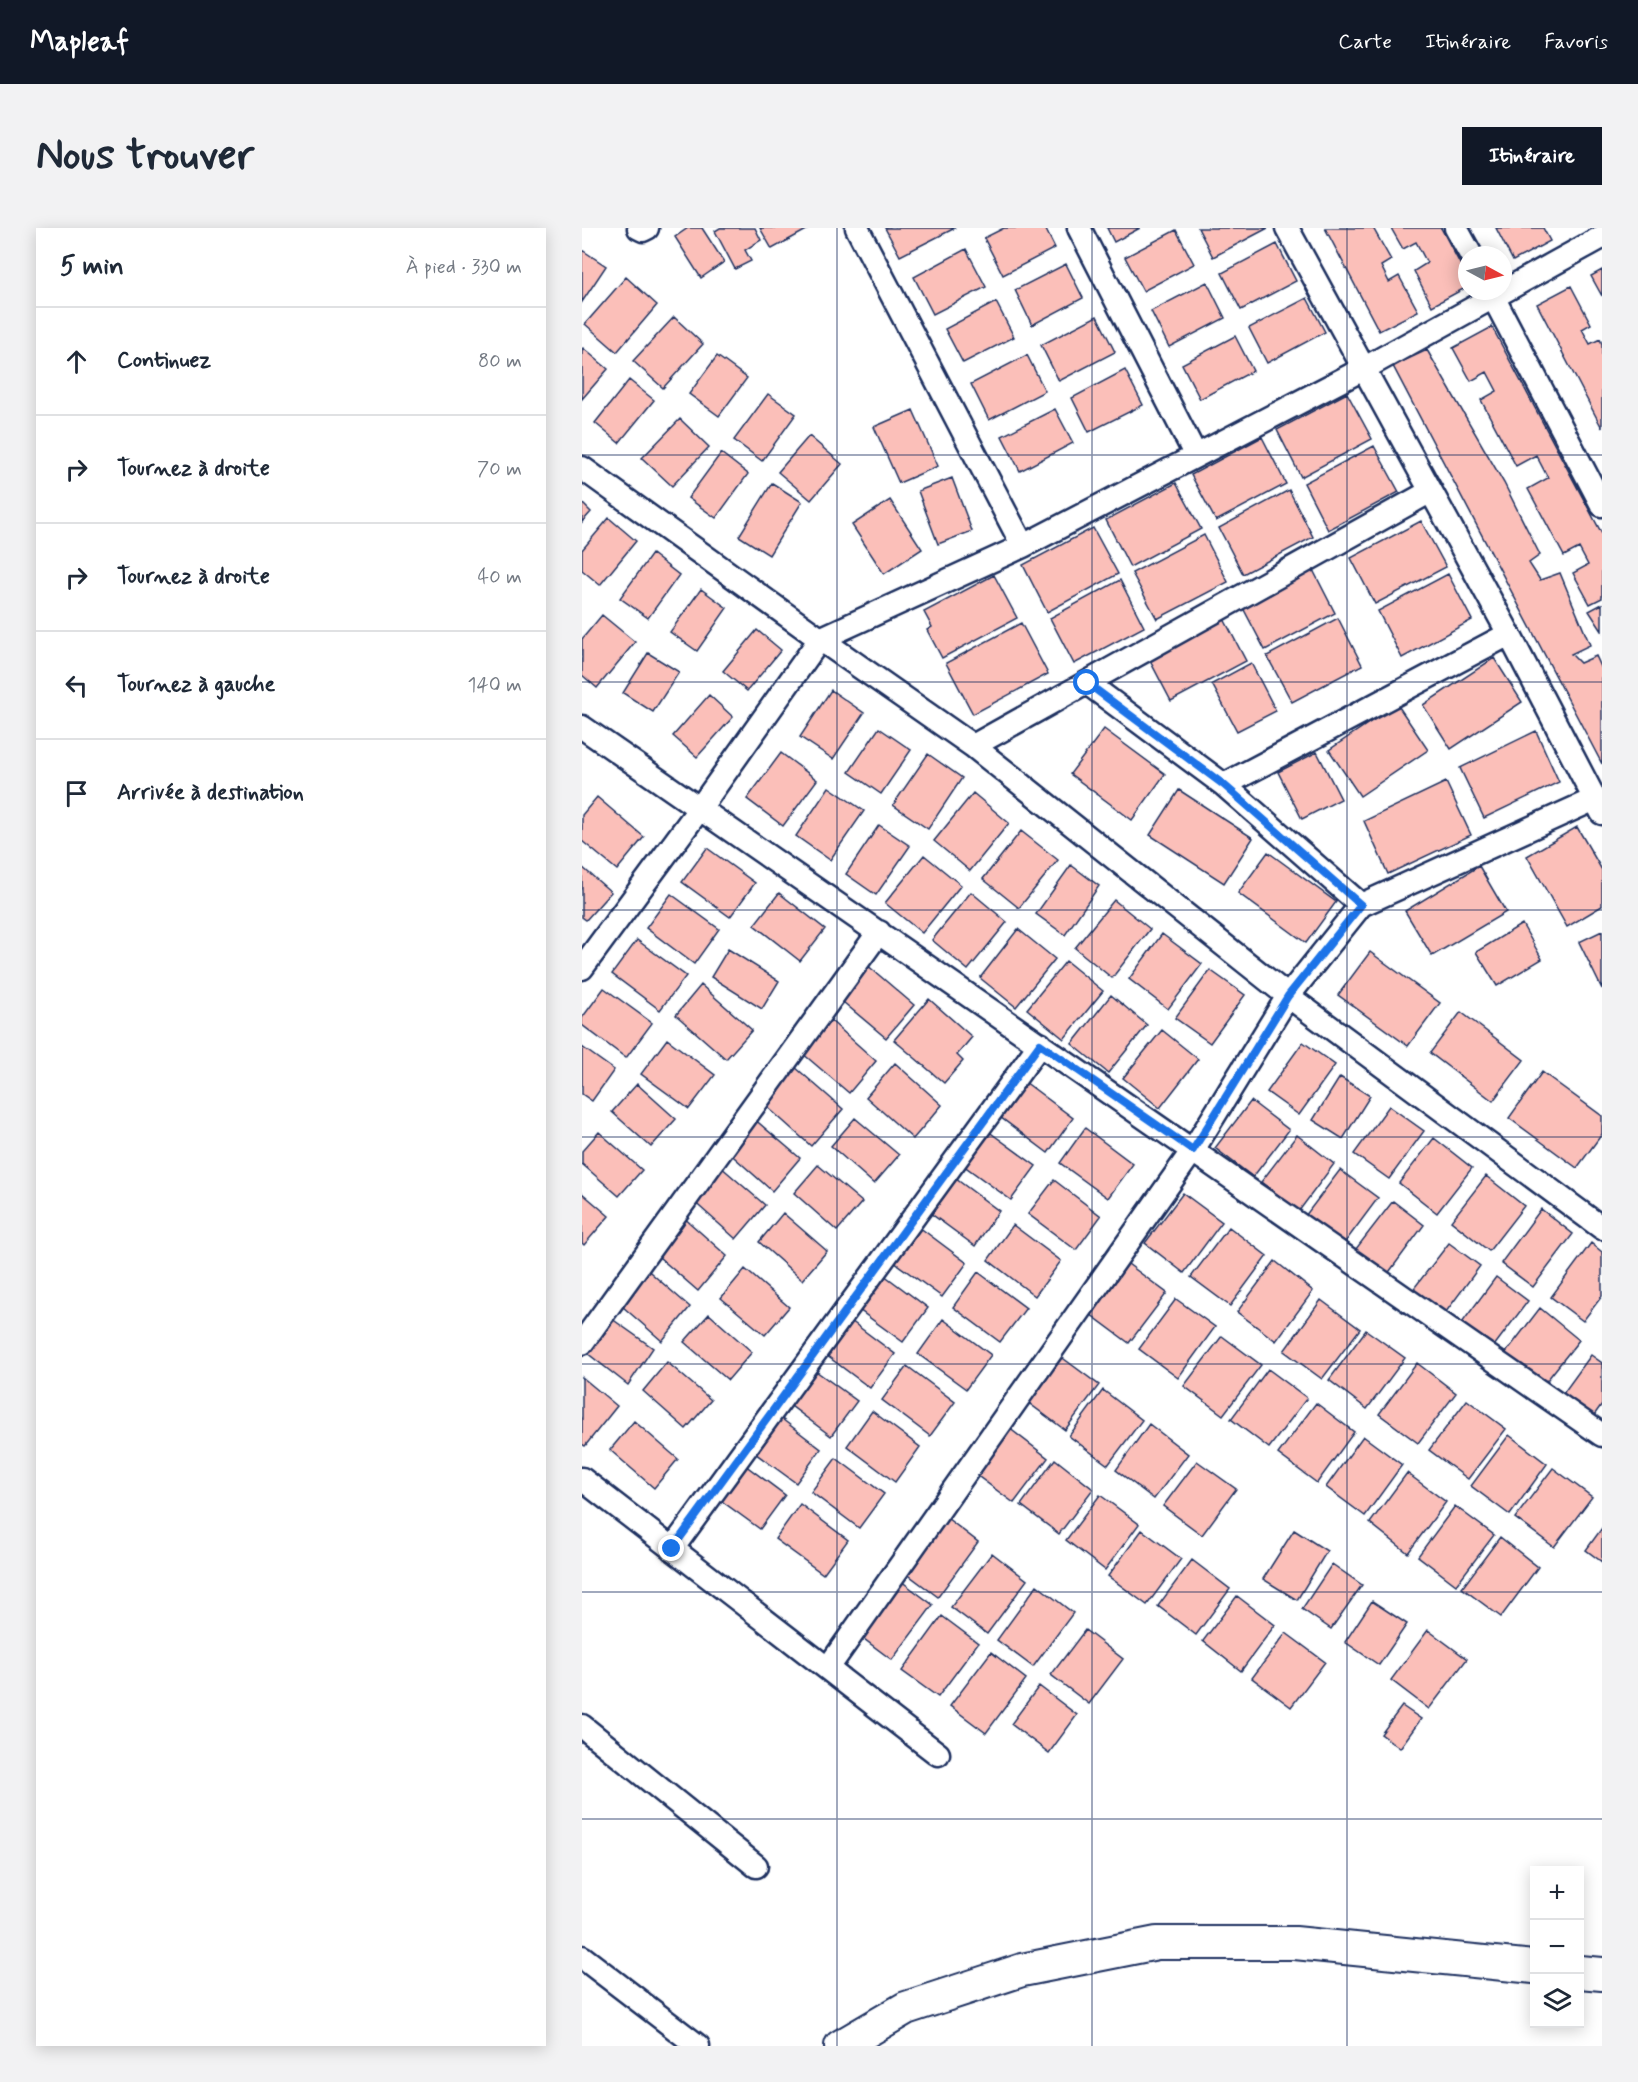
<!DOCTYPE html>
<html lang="fr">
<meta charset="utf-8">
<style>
:root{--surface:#fff;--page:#f2f2f3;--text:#1f2937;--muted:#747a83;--line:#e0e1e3;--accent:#111827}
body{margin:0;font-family:Mynerve,sans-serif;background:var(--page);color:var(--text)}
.controls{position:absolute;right:18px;bottom:18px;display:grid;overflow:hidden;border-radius:0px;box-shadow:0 3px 15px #0003}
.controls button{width:54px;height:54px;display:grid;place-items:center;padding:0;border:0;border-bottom:2px solid var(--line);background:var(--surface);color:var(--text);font:30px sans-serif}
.compass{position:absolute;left:876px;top:18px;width:54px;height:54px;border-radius:50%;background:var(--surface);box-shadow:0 3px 15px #0003;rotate:97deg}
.stop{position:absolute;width:18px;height:18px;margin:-14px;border:4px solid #1a73e8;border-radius:50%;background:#fff}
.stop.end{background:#1a73e8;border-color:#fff;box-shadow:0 2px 6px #0008}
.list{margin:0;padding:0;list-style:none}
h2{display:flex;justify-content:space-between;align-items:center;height:78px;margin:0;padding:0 24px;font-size:26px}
h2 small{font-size:20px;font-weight:400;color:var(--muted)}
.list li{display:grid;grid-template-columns:39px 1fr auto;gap:18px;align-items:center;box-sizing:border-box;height:108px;padding:0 24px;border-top:2px solid var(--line)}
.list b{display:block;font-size:22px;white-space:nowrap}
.list em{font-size:20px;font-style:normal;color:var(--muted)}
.icon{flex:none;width:33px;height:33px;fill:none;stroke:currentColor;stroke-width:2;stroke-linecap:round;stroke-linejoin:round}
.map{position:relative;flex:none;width:1020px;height:1818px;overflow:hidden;border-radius:0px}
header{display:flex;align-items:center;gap:36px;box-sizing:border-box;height:84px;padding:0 30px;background:var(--accent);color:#fff}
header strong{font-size:28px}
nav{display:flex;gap:33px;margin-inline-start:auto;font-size:21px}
.intro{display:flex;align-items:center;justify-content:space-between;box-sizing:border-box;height:144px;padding:0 36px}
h1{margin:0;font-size:42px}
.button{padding:15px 27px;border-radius:0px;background:var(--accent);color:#fff;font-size:21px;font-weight:700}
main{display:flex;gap:36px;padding:0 36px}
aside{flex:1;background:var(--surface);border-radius:0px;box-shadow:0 3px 15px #0003}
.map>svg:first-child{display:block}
.building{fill:#fbbfb9;stroke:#1b2f5e;stroke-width:1.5}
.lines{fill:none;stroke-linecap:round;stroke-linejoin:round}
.street-casing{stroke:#1b2f5e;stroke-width:27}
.secondary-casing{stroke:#1b2f5e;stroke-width:36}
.street{stroke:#fff;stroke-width:22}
.secondary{stroke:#fff;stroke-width:32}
.route{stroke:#1a73e8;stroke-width:8}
.grid{fill:none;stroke:#1b2f5e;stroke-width:1.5;stroke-opacity:0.55}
</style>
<header>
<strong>Mapleaf</strong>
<nav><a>Carte</a><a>Itinéraire</a><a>Favoris</a></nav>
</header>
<div class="intro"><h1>Nous trouver</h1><a class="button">Itinéraire</a></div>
<main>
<aside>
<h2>5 min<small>À pied · 330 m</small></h2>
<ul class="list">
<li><svg class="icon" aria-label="ahead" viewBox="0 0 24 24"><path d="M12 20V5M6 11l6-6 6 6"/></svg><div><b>Continuez</b></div><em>80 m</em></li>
<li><svg class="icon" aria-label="right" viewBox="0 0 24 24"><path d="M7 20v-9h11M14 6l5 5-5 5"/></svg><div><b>Tournez à droite</b></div><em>70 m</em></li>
<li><svg class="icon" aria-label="right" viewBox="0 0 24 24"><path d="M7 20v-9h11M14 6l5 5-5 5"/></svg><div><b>Tournez à droite</b></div><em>40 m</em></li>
<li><svg class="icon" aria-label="left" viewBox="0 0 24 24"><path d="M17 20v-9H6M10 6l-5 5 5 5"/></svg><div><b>Tournez à gauche</b></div><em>140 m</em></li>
<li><svg class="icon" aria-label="arrive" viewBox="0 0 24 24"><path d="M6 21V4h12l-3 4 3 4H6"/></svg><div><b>Arrivée à destination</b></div></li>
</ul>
</aside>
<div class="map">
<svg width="1020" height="1818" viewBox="0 0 1020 1818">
<rect width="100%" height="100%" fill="#fff"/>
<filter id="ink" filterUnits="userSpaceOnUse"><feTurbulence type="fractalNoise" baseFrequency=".0167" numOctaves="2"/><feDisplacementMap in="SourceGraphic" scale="12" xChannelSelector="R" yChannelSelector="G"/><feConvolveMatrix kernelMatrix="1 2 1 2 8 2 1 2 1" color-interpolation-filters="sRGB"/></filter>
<g filter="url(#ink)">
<path class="building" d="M106,0H120L142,34L119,50L93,9Z
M138,0H173L179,12L163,22L169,33L153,41L133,3Z
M178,0H228L190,21Z
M303,0H373L318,28Z
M422,0H463L473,20L421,47L402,10Z
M525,0H558L532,14Z
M616,0H686L631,29Z
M743,0H791L809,32L799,38L807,54L817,48L836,83L797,103Z
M809,0H859L885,49V59L850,78L832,43L845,35L834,14L821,21Z
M914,0H961L968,13L931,33Z
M594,2L612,36L561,63L543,29Z
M695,16L714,53L659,82L640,45Z
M384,21L404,59L351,86L332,49Z
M0,22L24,38L0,74Z
M484,36L501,70L450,97L433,62Z
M1020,42V68L1009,48Z
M44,49L75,77L35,124L3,96Z
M625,54L643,90L587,119L569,83Z
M989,58L1009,96L1000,101L1008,116L1018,111L1020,116V200L955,76Z
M725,70L743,104L685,135L667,100Z
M414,74L432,109L381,135L363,101Z
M515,88L533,124L477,153L459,117Z
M92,89L121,116L81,160L51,133Z
M910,99L1020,306V370L1008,376L991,345L1006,337L997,320L982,328L946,261L966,250L954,227L934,238L899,172L915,163L905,144L889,153L871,120Z
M653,108L671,143L618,171L600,136Z
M1,120L26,141L0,171V121Z
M845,122L922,255L958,327L947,335L958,352L978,345L1008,417L989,426L998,435L1014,428L1020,441V536L811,138Z
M445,127L463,163L407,192L389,156Z
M135,128L165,150L137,188L107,166Z
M543,142L561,177L507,204L490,170Z
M47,152L72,172L37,215L13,195Z
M765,165L790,211L719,249L695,202Z
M186,166L214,186L180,233L152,212Z
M473,181L491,215L438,243L420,208Z
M331,182L356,238L317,255L292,199Z
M98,191L127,219L90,258L60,230Z
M227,208L260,236L229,272L196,244Z
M680,209L704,256L634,293L609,247Z
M792,218L817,264L746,302L722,255Z
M139,225L166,246L134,290L106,270Z
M370,250L390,303L356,316L336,263Z
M190,255L220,274L187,327L157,308Z
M594,255L619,301L548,339L524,292Z
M707,262L731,309L661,346L637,300Z
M308,272L340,321L302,346L270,297Z
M0,275L9,284L0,294Z
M27,290L54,313L18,357L0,342V322Z
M839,293L864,339L793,376L769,330Z
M511,300L536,346L465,384L441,337Z
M622,307L646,354L575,391L550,345Z
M70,326L97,347L66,390L38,370Z
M729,338L753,385L683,422L659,376Z
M866,346L890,392L820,430L796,383Z
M412,347L435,390L360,430L345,402L350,399L342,384Z
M538,352L562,399L492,436L468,390Z
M119,361L145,380L115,423L88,404Z
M1020,376V403L1007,383Z
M20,387L53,414L15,460L0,447V411Z
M640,387L664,433L589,473L565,427Z
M756,390L780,437L710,474L685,428Z
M439,395L466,446L391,486L364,435Z
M175,402L199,422L165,463L141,443Z
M66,425L97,444L71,484L41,465Z
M912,430L940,474L869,521L841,477Z
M669,435L694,483L655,503L630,456Z
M249,462L282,485L251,531L218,509Z
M127,467L151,489L115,529L91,508Z
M815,476L846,522L778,568L747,522Z
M297,500L329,522L299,566L267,544Z
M522,501L583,546L550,592L488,546Z
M954,503L977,554L902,590L878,540Z
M735,524L759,571L720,591L696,544Z
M199,525L235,552L201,598L165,571Z
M346,526L380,550L346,601L311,577Z
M864,554L889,607L806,646L782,593Z
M247,559L282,583L248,632L214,608Z
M597,562L671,610L642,655L568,607Z
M391,565L427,595L388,643L352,613Z
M15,569L62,609L35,642L0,613V587Z
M297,597L328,618L294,667L264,646Z
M995,599L1020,642V678L985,699L945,628Z
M439,603L476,632L437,680L401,651Z
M125,620L173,655L148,689L100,654Z
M686,624L754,674L724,715L656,665Z
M342,627L379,657L340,705L303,675Z
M489,637L517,658L483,707L454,686Z
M897,638L924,684L850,728L823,683Z
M0,639L29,664L4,692L0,689Z
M389,664L425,694L386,742L350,712Z
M197,665L243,701L218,733L172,697Z
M89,666L137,701L112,736L64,700Z
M532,672L568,701L530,750L493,720Z
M940,696L960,731L915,758L894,724Z
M436,701L473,731L434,779L398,750Z
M1020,703V761L997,714Z
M580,706L620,736L586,781L547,751Z
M55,712L104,748L78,782L30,746Z
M146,721L197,753L180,781L129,749Z
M788,724L858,775L826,818L756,767Z
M484,733L521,763L482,811L445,781Z
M284,736L332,777L304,810L255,769Z
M628,742L663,767L628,815L593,790Z
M119,757L170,802L144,831L94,787Z
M22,760L70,795L44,830L0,797V790Z
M529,767L565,797L526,845L490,816Z
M347,771L390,809L375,827L381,833L362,855L312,812Z
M879,784L942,832L911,873L848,825Z
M248,792L294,833L267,865L220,825Z
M580,802L616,831L578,880L541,850Z
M85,811L133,847L107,881L59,846Z
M721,814L753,837L717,887L685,864Z
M0,819L32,842L10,873L0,866Z
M313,835L360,877L331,911L284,869Z
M213,839L261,881L229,918L182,876Z
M960,844L1020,888V906L995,940L927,890Z
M758,849L788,868L761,911L731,892Z
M443,854L491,890L466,925L418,889Z
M55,856L94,891L69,919L30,884Z
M669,873L707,902L671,949L633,920Z
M807,878L842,903L807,951L772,926Z
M171,890L218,930L190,963L144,922Z
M273,890L317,927L292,956L249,918Z
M503,900L551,936L526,970L478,935Z
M406,903L454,938L429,972L381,937Z
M17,904L60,942L37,968L0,936V923Z
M715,907L752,936L717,983L679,954Z
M852,910L890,940L855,985L817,955Z
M236,937L280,974L255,1003L212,965Z
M138,938L183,977L154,1011L109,971Z
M758,942L796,970L761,1017L723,988Z
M370,948L417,983L393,1018L344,982Z
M904,948L942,978L907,1023L869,993Z
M472,952L519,988L494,1022L446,986Z
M0,965L27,988L2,1017L0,1015Z
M601,965L640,994L602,1045L563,1015Z
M811,973L842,997L802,1051L770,1026Z
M959,981L991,1006L951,1059L919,1035Z
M201,985L245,1023L220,1052L177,1014Z
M100,988L145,1028L116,1063L70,1023Z
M431,997L479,1033L453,1068L406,1032Z
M337,999L385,1035L360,1069L312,1034Z
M647,999L685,1028L648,1078L609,1049Z
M867,1015L898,1038L858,1092L826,1068Z
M1009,1015L1020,1024V1068L1001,1093L969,1069Z
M693,1033L731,1063L694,1113L655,1084Z
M546,1036L585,1065L547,1115L508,1086Z
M61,1038L108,1079L80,1113L33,1072Z
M163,1041L207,1079L183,1107L139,1070Z
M298,1044L346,1080L321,1114L273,1079Z
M396,1044L444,1080L418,1114L371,1079Z
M914,1049L946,1073L906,1126L874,1103Z
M594,1071L633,1099L596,1150L557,1121Z
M739,1072L778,1101L740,1151L702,1123Z
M958,1080L997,1112L958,1161L919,1131Z
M23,1086L71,1120L46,1157L0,1121Z
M127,1086L170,1124L146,1152L102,1114Z
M265,1090L313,1126L288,1160L240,1124Z
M361,1091L409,1127L384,1161L336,1126Z
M784,1102L823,1130L785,1181L747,1152Z
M640,1108L679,1137L641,1187L602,1158Z
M1009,1127L1020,1135V1176L1010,1190L980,1167Z
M478,1128L517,1157L483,1202L444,1173Z
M85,1134L129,1172L104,1201L61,1163Z
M835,1135L874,1165L836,1215L797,1186Z
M227,1138L275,1173L249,1208L201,1172Z
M325,1138L373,1174L348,1208L300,1172Z
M686,1141L725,1170L687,1220L649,1191Z
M0,1149L35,1178L3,1218L0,1216Z
M521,1162L560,1192L526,1237L487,1208Z
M885,1172L924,1201L886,1251L847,1222Z
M734,1175L772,1204L735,1255L696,1226Z
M290,1183L338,1219L313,1254L265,1218Z
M192,1185L239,1221L214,1255L166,1220Z
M52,1193L96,1231L72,1260L28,1222Z
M567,1196L606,1226L572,1271L534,1242Z
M427,1200L466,1230L432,1275L393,1246Z
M927,1207L965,1236L928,1287L889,1258Z
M781,1208L820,1237L783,1288L744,1259Z
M254,1230L302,1266L277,1300L229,1264Z
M155,1231L203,1267L178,1301L130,1266Z
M473,1231L511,1261L477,1306L439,1277Z
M615,1233L654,1261L620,1307L581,1278Z
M971,1240L1010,1269L972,1319L933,1290Z
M825,1245L864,1274L826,1325L788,1295Z
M518,1267L557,1296L523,1342L484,1312Z
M218,1276L266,1312L241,1346L193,1311Z
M873,1278L912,1307L874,1357L836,1328Z
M361,1287L396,1314L356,1369L320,1342Z
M1020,1300V1334L1004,1322Z
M560,1302L599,1331L565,1377L526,1348Z
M712,1302L745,1323L715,1372L681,1351Z
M918,1309L956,1339L919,1389L880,1360Z
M410,1325L445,1352L405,1406L369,1379Z
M610,1332L648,1361L614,1407L576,1378Z
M750,1336L780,1357L749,1401L720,1381Z
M315,1350L351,1377L310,1432L274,1405Z
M455,1357L491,1385L451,1439L415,1412Z
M655,1368L693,1397L659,1443L621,1413Z
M790,1373L825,1396L797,1437L763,1414Z
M360,1388L396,1415L356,1469L320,1443Z
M503,1402L541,1431L507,1476L469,1447Z
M846,1402L885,1431L847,1481L809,1452Z
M704,1405L743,1434L709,1479L670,1450Z
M409,1424L444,1451L404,1505L368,1478Z
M457,1458L495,1487L467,1525L429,1496Z
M820,1478L839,1491L818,1520L799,1506Z"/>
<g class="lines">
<g class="street-casing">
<path id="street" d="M57,0L61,2L65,0
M275,0L441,318
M497,0L614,228
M705,0L927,406L1020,585
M874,0L889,27
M908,63L1020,277
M0,240L238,411L391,518L706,768L1020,1000
M505,455L642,557L779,677
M0,499L1020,1207
M391,518L849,263
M642,557L927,406
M0,740L118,580L238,411L441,318L781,141L1020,9
M0,1115L297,704
M0,1251L356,1526
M90,1321L458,816
M246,1440L611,922L706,768L779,677L1013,571
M0,1498L174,1638
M0,1729L116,1818"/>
</g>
<g class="secondary-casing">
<path id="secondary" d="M998,1744L1020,1746
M259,1818L324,1780L440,1742L575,1715H713L952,1739"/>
</g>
<use href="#street" class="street"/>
<use href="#secondary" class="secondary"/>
</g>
</g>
<g class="lines" filter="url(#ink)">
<path class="route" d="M90,1321L458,816L611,922L706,768L779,677L642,557L505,455"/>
</g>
<path class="grid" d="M255,0V1818M510,0V1818M765,0V1818M0,227H1020M0,454H1020M0,682H1020M0,909H1020M0,1136H1020M0,1364H1020M0,1591H1020"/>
</svg>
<div class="controls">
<button>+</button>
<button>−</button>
<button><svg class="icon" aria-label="layers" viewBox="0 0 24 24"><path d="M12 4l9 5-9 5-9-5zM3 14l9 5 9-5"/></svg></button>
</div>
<svg class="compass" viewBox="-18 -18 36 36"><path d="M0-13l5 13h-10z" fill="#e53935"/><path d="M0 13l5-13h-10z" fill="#747a83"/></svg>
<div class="stop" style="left:505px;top:455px"></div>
<div class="stop end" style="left:90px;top:1321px"></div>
</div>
</main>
